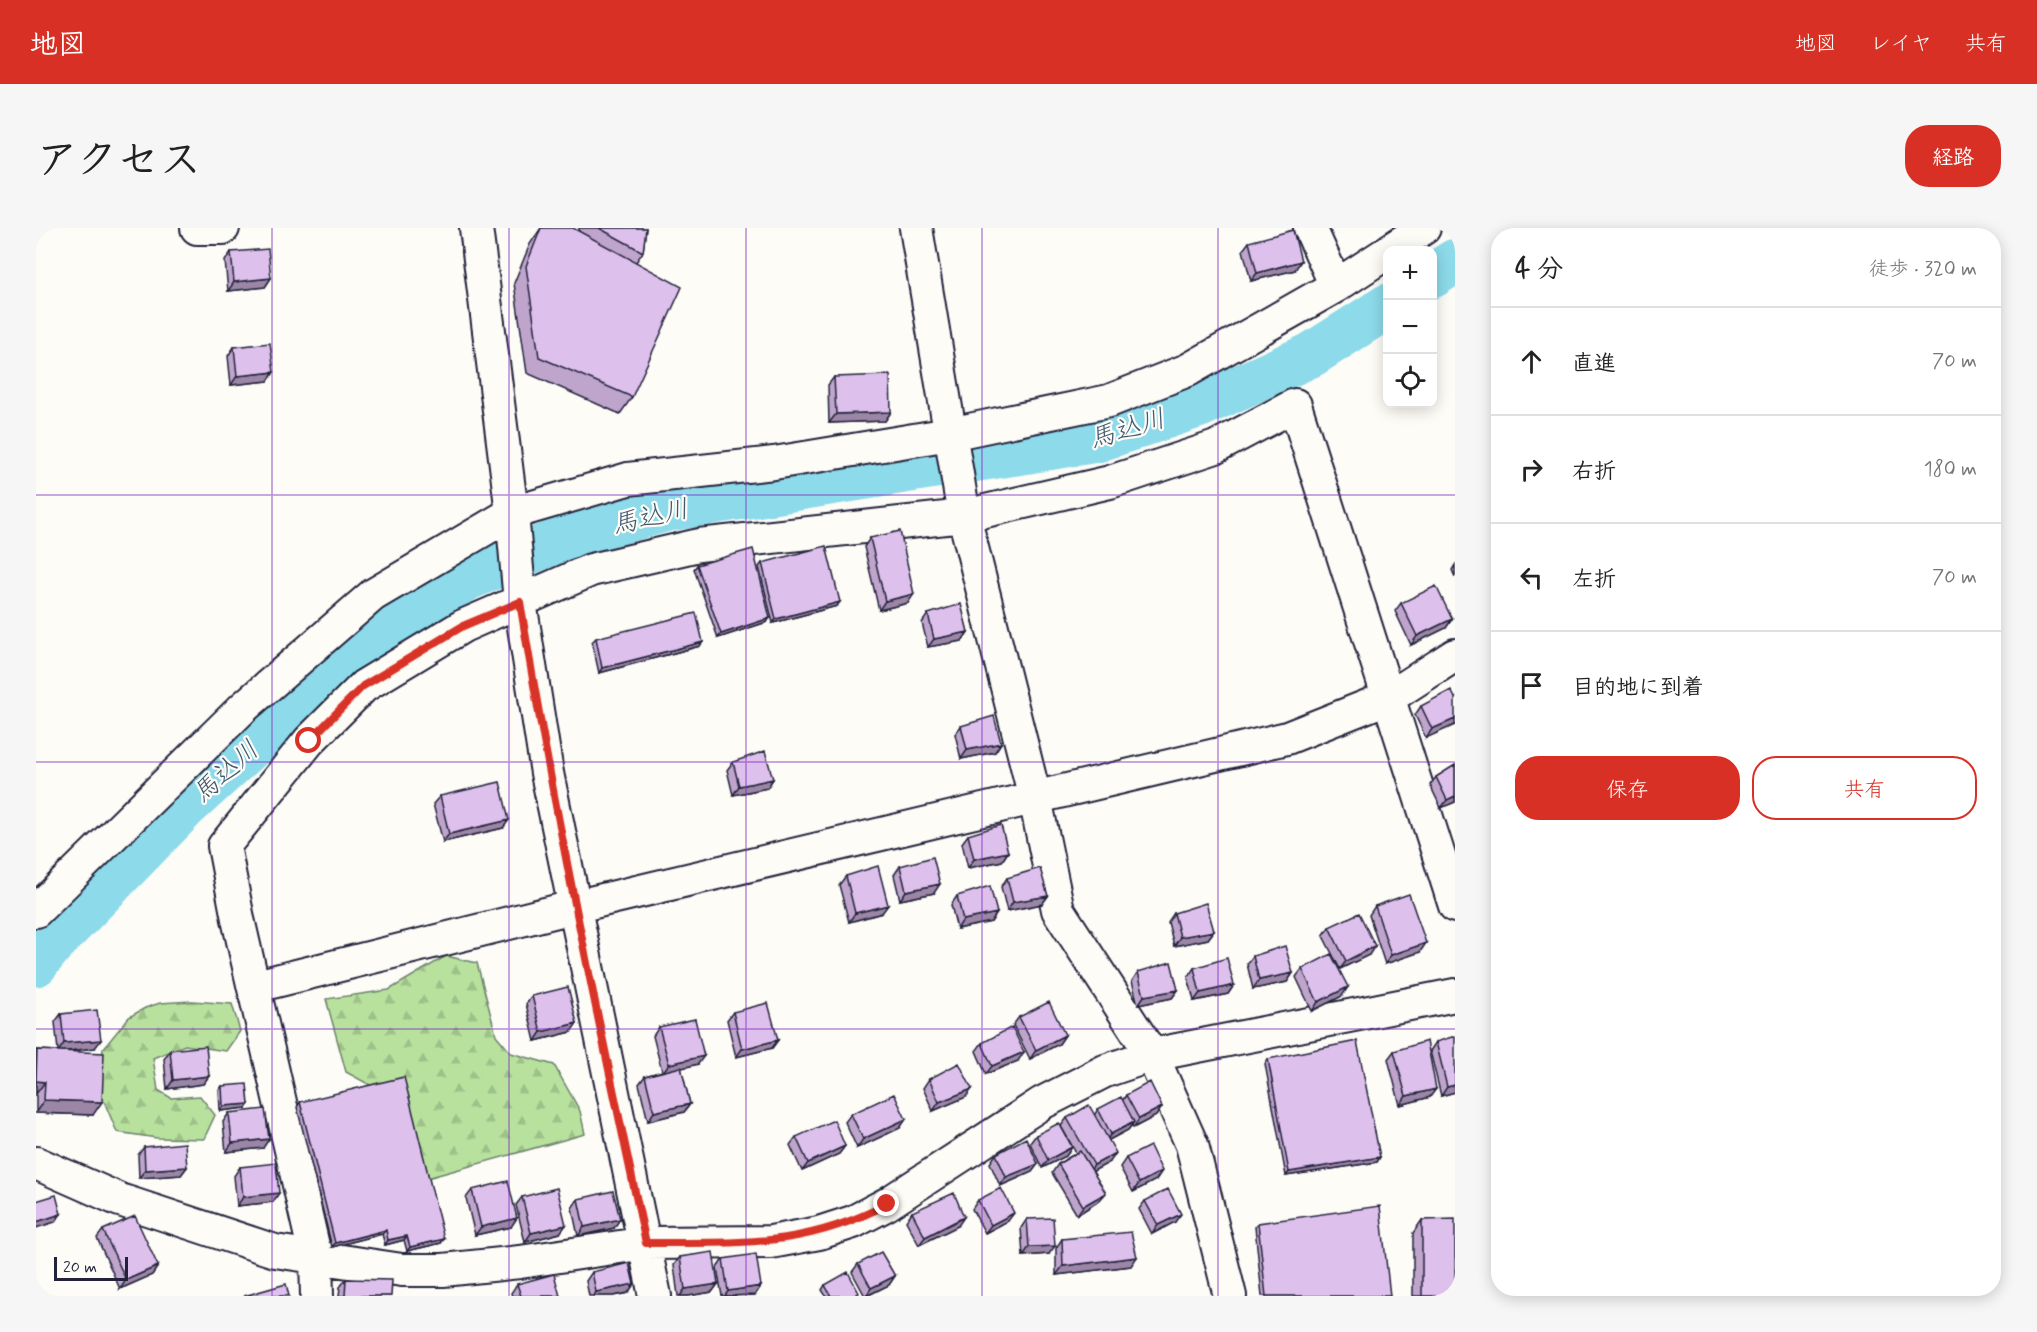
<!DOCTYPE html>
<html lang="ja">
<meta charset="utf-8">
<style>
:root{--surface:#fff;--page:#f6f6f6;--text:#222;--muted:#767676;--line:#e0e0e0;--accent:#d93025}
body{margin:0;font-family:Mynerve,"Klee One",sans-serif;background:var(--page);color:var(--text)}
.controls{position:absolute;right:18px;top:18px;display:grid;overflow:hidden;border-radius:12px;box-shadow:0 3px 15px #0003}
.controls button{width:54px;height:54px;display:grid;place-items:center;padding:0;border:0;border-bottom:2px solid var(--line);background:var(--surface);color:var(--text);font:30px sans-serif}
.scale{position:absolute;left:18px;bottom:15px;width:74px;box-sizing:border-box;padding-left:6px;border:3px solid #22223b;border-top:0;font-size:16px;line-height:21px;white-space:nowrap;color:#22223b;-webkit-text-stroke:4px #fdfcf7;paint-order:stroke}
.stop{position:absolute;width:18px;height:18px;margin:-14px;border:4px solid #d93025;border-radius:50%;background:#fff}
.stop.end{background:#d93025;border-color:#fff;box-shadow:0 2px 6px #0008}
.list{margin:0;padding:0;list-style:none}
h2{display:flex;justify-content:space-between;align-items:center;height:78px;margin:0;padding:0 24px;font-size:26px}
h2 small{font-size:20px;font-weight:400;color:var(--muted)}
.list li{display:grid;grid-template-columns:39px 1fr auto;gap:18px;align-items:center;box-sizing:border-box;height:108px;padding:0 24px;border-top:2px solid var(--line)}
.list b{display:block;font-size:22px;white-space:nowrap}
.list em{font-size:20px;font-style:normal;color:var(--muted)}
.actions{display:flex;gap:12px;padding:18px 24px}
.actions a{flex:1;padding:14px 0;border:2px solid var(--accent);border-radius:24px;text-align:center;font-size:21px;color:var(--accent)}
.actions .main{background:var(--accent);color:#fff}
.icon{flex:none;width:33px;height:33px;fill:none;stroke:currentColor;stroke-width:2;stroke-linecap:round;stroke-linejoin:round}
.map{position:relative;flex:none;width:1419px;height:1068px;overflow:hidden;border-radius:24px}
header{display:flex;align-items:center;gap:36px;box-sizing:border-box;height:84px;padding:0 30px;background:var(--accent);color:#fff}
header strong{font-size:28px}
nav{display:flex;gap:33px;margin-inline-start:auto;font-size:21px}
.intro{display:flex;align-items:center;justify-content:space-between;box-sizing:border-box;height:144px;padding:0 36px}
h1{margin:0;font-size:42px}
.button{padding:15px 27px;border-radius:24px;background:var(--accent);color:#fff;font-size:21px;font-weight:700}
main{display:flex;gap:36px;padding:0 36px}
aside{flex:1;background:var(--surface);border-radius:24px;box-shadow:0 3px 15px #0003}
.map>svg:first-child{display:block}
.forest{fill:url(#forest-firs);stroke:#6d826c;stroke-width:1.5}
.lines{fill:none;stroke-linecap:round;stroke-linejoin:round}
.river{stroke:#8cdaea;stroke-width:45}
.minor-casing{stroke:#22223b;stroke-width:36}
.minor{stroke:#fdfcf7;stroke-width:32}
.wall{fill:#bfa5cc;stroke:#22223b;stroke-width:1.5}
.shaded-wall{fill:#9b86a6;stroke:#22223b;stroke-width:1.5}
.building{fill:#dec0ed;stroke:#22223b;stroke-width:1.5}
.route{stroke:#d93025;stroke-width:8}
.grid{fill:none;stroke:#7b2cbf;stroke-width:1.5;stroke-opacity:0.55}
.labels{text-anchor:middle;stroke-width:4.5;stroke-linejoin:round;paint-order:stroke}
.water-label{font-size:26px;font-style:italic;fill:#425970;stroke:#fdfcf7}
</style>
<header>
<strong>地図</strong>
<nav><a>地図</a><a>レイヤ</a><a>共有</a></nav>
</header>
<div class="intro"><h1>アクセス</h1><a class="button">経路</a></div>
<main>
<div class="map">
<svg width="1419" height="1068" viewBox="0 0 1419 1068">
<defs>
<pattern id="forest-firs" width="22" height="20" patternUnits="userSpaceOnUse" patternTransform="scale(1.5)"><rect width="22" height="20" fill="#b8e19e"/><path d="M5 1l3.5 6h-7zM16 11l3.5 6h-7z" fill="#9ec189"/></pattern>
</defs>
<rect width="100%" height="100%" fill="#fdfcf7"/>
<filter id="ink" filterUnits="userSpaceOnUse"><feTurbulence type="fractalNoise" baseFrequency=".0167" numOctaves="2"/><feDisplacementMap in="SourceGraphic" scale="12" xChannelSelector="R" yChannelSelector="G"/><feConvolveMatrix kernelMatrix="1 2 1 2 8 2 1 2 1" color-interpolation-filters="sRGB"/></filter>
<g filter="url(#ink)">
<path class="forest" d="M410,728L441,735L460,807L475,825L518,837L544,883L549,906L391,950L358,870L310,844L290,771L353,762Z
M156,773L196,776L204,803L190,823L149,817L117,830L122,862L135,870L164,868L179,887L168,911L121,910L81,904L62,859L67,821L93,789L109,780L124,775Z"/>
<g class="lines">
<path class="river" d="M1396,48L1419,33
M0,736L16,716L150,578L328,416L432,350L535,307L632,281L1061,212L1164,177L1275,127L1352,78"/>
<g class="minor-casing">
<path id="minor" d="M161,0H187
M440,0L476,285L484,374L511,545L619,1068
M880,0L928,288L999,570L1022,682L1116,827L1156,917L1194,1068
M1274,0L1300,58
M1354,22L1388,0
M0,683L208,479L337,367L476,285L592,251L738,235L914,206L1073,173L1152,142L1300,58L1352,24
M220,758L537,679L1251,510L1354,469L1419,427
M0,935L84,972L239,1023L366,1042H407L484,1034L610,1015L735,1014L783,1005L817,994L851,976L1006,875L1069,843L1116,827L1419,767
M281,1068L280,1031L202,691L188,618L273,513L328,458L427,398L555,342L663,317L928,288L1074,254L1180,219L1259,177L1419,678"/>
</g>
<use href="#minor" class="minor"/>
</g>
<path class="wall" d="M505,0L543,3V0H610L607,24L600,34L596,169L584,186L491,145L478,55L494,16Z
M1213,14L1259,42L1215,53L1207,22Z
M195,24L235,50L229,59L192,63L189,33Z
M198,119L238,144L232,153L195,157L192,128Z
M798,149L855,184L849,193L793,195L792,157Z
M834,310L872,375L843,382L828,319Z
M726,335L801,378L737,395L723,339Z
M661,337L731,394L682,410L658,341Z
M1419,337V349L1416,342Z
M1365,375L1416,391L1410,400L1375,417L1359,383Z
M892,386L932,404L926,413L892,419L886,395Z
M560,410L664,418L563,445L556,414Z
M1419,470L1390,510L1379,487L1385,478Z
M925,498L965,515L959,524L925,531L919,506Z
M697,534L737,551L731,560L697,567L691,542Z
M1419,537V574L1405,580L1394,557L1400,549Z
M404,568L467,600L407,614L397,576Z
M932,607L972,624L966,633L932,640L926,615Z
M864,638L898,665L864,672L858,647Z
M810,648L846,685L813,694L803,657Z
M971,650L1012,668L1006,676L971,683L965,659Z
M921,668L961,685L955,694L921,701L915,677Z
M1339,678L1384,724L1349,736L1333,687Z
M1138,685L1178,703L1172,711L1138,718L1132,694Z
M1293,699L1333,727L1304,741L1287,708Z
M1217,728L1257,745L1251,754L1217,761L1211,736Z
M1158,740L1198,757L1192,766L1158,773L1152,749Z
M1266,741L1306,768L1276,783L1260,749Z
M1102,744L1142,762L1136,770L1102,777L1096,753Z
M496,768L535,804L499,813L490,776Z
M697,784L742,812L736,820L700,829L691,792Z
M25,786L59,820L28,824L57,887L0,885V823L1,822L22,823L19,794Z
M983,789L1029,807L1023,816L994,831L977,797Z
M623,799L662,836L645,840L654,876L648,884L612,893L603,856L609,848L626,843L617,808Z
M1400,814L1419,864L1405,868L1394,823Z
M946,815L982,833L950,846L940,823Z
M134,822L173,848L167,856L131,861L128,831Z
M1358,823L1394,869L1364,877L1352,831Z
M1232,831L1344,929L1341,934L1250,948L1229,836Z
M893,851L930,869L897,883L887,860Z
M186,858L213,876L210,880L184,883L183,862Z
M1090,867L1126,879L1120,888L1097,900L1096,897L1092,902L1073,912L1074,934L1057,943L1063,973L1041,987L1016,945L1022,936L1040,925L1025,898L1031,890L1059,886L1062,881L1087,872Z
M264,874L408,1011L405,1015L371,1023L368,1012L349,1017L346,1006L296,1019L261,879Z
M193,885L227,920L190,924L187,894Z
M815,886L870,891L864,900L821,920L809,894Z
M1000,907L1036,919L1030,928L1006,940L994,915Z
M760,909L809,918L803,926L766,943L754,917Z
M108,919L151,939L145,947L103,950L102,927Z
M960,926L1002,936L996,944L964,958L954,935Z
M1090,930L1120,952L1097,964L1084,939Z
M204,939L237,974L201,978L198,948Z
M436,962L475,999L439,1007L430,970Z
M486,969L524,1005L489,1014L480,977Z
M542,971L578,1000L542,1008L536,980Z
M942,972L972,993L949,1005L936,981Z
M1109,973L1139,994L1116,1006L1103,981Z
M876,984L922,998L883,1017L870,993Z
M991,991L1013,1026L987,1028L985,1000Z
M1386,992L1419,1068H1377V1005Z
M1222,995L1354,1068H1226L1219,999Z
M67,1002L122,1038L116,1047L84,1061L61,1010Z
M1026,1011L1095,1038L1020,1047V1020Z
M644,1029L682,1056L676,1064L652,1068H642L638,1037Z
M687,1031L725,1058L719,1067L686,1068L681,1040Z
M822,1036L859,1048L853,1057L831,1068H829L816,1044Z
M556,1044L598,1056L592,1065L577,1068H553L550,1053Z
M310,1051L355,1068H303L304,1059Z
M481,1056L524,1068H476L475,1065Z
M789,1057L821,1068H790L786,1062Z"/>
<path class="shaded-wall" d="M1265,33L1259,42L1215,53L1221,45Z
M235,50L229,59L192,63L198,54Z
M238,144L232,153L195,157L201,148Z
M855,184L849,193L793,195L800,186Z
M878,366L872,375L843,382L849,373Z
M804,374L801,378L737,395L740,391Z
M734,390L731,394L682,410L685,406Z
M1416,391L1410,400L1375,417L1381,408Z
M932,404L926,413L892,419L898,411Z
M667,414L664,418L563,445L566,440Z
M1419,491V497L1390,510L1396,501Z
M965,515L959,524L925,531L931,522Z
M737,551L731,560L697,567L703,558Z
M1419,568V574L1405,580L1411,572Z
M473,592L467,600L407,614L413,606Z
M972,624L966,633L932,640L938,631Z
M904,656L898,665L864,672L870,663Z
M1012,668L1006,676L971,683L977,674Z
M852,677L846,685L813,694L819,685Z
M961,685L955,694L921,701L927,692Z
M1178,703L1172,711L1138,718L1144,709Z
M1390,715L1384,724L1349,736L1355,727Z
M1339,718L1333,727L1304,741L1310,733Z
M1257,745L1251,754L1217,761L1223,752Z
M1198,757L1192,766L1158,773L1164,765Z
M1312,759L1306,768L1276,783L1282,774Z
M1142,762L1136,770L1102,777L1108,768Z
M541,795L535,804L499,813L505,804Z
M1029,807L1023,816L994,831L1000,822Z
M65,812L59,820L22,824L28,815Z
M742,812L736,820L700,829L706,821Z
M988,824L982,833L950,846L956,838Z
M668,828L662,836L626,845L633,836Z
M173,848L167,856L131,861L137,852Z
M0,853L9,854L0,866Z
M1419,857V864L1405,868L1411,859Z
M936,861L930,869L897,883L903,874Z
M1400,861L1394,869L1364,877L1370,868Z
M8,872L66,874L57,887L0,885V884Z
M213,876L210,880L184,883L187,878Z
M654,876L648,884L612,893L618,884Z
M1126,879L1120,888L1097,900L1103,891Z
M870,891L864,900L821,920L827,911Z
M1098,894L1092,902L1069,914L1075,906Z
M233,911L227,920L190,924L196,915Z
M809,918L803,926L766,943L772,935Z
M1036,919L1030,928L1006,940L1012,932Z
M1080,925L1074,934L1052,946L1058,937Z
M1344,929L1341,934L1250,948L1253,944Z
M1002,936L996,944L964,958L970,949Z
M151,939L145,947L103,950L109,942Z
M1126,943L1120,952L1097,964L1103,955Z
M243,965L237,974L201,978L207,969Z
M1070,965L1063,973L1041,987L1047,978Z
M978,985L972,993L949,1005L955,997Z
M25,986L19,994L0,1000V994Z
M1145,986L1139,994L1116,1006L1122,997Z
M928,989L922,998L883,1017L889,1009Z
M481,990L475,999L439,1007L445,999Z
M584,991L578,1000L542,1008L548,999Z
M530,997L524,1005L489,1014L495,1005Z
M350,1002L346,1006L296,1019L299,1015Z
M371,1008L368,1012L349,1017L352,1012Z
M408,1011L405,1015L371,1023L374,1019Z
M1019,1018L1013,1026L987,1028L993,1019Z
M1101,1029L1095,1038L1020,1047L1027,1038Z
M122,1038L116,1047L84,1061L90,1052Z
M859,1048L853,1057L830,1068L835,1060Z
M598,1056L592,1065L577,1068H558L560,1064Z
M682,1056L676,1064L652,1068H644L649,1061Z
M725,1058L719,1067L689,1068L692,1063Z"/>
<path class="building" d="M505,0H537L646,59L596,169L503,129L490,38Z
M563,0H610L607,24Z
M1257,2L1265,33L1221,45L1213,14Z
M232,21L235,50L198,54L195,24Z
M234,115L238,144L201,148L198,119Z
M854,147L855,184L800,186L798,149Z
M864,303L878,366L849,373L834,310Z
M790,318L804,374L740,391L726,335Z
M717,321L734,390L685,406L661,337Z
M1400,358L1416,391L1381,408L1365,375Z
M925,376L932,404L898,411L892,386Z
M660,385L667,414L566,440L560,410Z
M1415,462L1419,470V491L1396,501L1385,478Z
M958,488L965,515L931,522L925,498Z
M729,523L737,551L703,558L697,534Z
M1419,537V568L1411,572L1400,549Z
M464,554L473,592L413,606L404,568Z
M965,597L972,624L938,631L932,607Z
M897,629L904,656L870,663L864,638Z
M842,638L852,677L819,685L810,648Z
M1004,640L1012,668L977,674L971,650Z
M954,658L961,685L927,692L921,668Z
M1373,666L1390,715L1355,727L1339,678Z
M1170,675L1178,703L1144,709L1138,685Z
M1323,685L1339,718L1310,733L1293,699Z
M1249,718L1257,745L1223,752L1217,728Z
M1295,726L1312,759L1282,774L1266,741Z
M1191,730L1198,757L1164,765L1158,740Z
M1135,734L1142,762L1108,768L1102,744Z
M532,759L541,795L505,804L496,768Z
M1013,774L1029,807L1000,822L983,789Z
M732,775L742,812L706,821L697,784Z
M61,782L65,812L28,815L25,786Z
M659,791L668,828L633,836L623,799Z
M976,799L988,824L956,838L946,815Z
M1419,808V857L1411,859L1400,814Z
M1321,813L1344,929L1253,944L1232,831Z
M1391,813L1400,861L1370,868L1358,823Z
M170,818L173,848L137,852L134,822Z
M1,822L68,825L66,874L8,872L9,854L0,853Z
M923,835L936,861L903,874L893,851Z
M645,839L654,876L618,884L609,848Z
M368,849L408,1011L374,1019L371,1008L352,1012L350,1002L299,1015L264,874Z
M1114,854L1126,879L1103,891L1090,867Z
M211,856L213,876L187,878L186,858Z
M858,866L870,891L827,911L815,886Z
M1085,869L1098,894L1075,906L1062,881Z
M1053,877L1080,925L1058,937L1031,890Z
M229,881L233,911L196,915L193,885Z
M798,892L809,918L772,935L760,909Z
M1023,895L1036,919L1012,932L1000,907Z
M990,910L1002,936L970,949L960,926Z
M149,915L151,939L109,942L108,919Z
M1114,918L1126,943L1103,955L1090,930Z
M1044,923L1070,965L1047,978L1022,936Z
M240,935L243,965L207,969L204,939Z
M472,953L481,990L445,999L436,962Z
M521,960L530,997L495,1005L486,969Z
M965,960L978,985L955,997L942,972Z
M1132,961L1145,986L1122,997L1109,973Z
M577,963L584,991L548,999L542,971Z
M918,965L928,989L889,1009L876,984Z
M20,967L25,986L0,994V973Z
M1344,978L1354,1068H1230L1222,995Z
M99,988L122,1038L90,1052L67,1002Z
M1017,990L1019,1018L993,1019L991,991Z
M1419,991V1068H1386V992Z
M1095,1004L1101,1029L1027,1038L1026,1011Z
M677,1024L682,1056L649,1061L644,1029Z
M845,1024L859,1048L835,1060L822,1036Z
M720,1026L725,1058L692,1063L687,1031Z
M593,1035L598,1056L560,1064L556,1044Z
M812,1044L823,1065L818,1068H795L789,1057Z
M518,1046L524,1068H485L481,1056Z
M310,1051L356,1052L355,1068H309Z
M250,1056L253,1068H208Z"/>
</g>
<g class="lines" filter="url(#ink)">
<path class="route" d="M273,513L327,458L427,398L484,374C519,589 564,802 610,1015C702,1014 767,1021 851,976"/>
</g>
<path class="grid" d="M236,0V1068M473,0V1068M710,0V1068M946,0V1068M1182,0V1068M0,267H1419M0,534H1419M0,801H1419"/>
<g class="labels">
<g class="water-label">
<text transform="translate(1091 200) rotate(-17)" y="9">馬込川</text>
<text transform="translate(614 288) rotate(-13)" y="9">馬込川</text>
<text transform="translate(189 543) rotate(-42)" y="9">馬込川</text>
</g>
</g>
</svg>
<div class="controls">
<button>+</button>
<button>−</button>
<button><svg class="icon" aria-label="locate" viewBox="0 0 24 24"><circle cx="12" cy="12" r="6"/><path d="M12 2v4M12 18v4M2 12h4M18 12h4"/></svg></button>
</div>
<div class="scale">20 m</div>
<div class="stop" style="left:273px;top:513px"></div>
<div class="stop end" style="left:851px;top:976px"></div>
</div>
<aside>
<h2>4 分<small>徒歩 · 320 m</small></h2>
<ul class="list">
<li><svg class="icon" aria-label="ahead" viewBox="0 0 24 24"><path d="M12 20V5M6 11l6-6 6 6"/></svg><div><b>直進</b></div><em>70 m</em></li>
<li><svg class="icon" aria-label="right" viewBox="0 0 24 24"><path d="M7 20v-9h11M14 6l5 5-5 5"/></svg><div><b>右折</b></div><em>180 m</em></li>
<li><svg class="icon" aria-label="left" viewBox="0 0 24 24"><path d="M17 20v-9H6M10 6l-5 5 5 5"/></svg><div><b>左折</b></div><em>70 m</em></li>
<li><svg class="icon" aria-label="arrive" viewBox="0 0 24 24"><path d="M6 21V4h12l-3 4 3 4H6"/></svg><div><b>目的地に到着</b></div></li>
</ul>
<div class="actions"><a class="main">保存</a><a>共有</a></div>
</aside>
</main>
